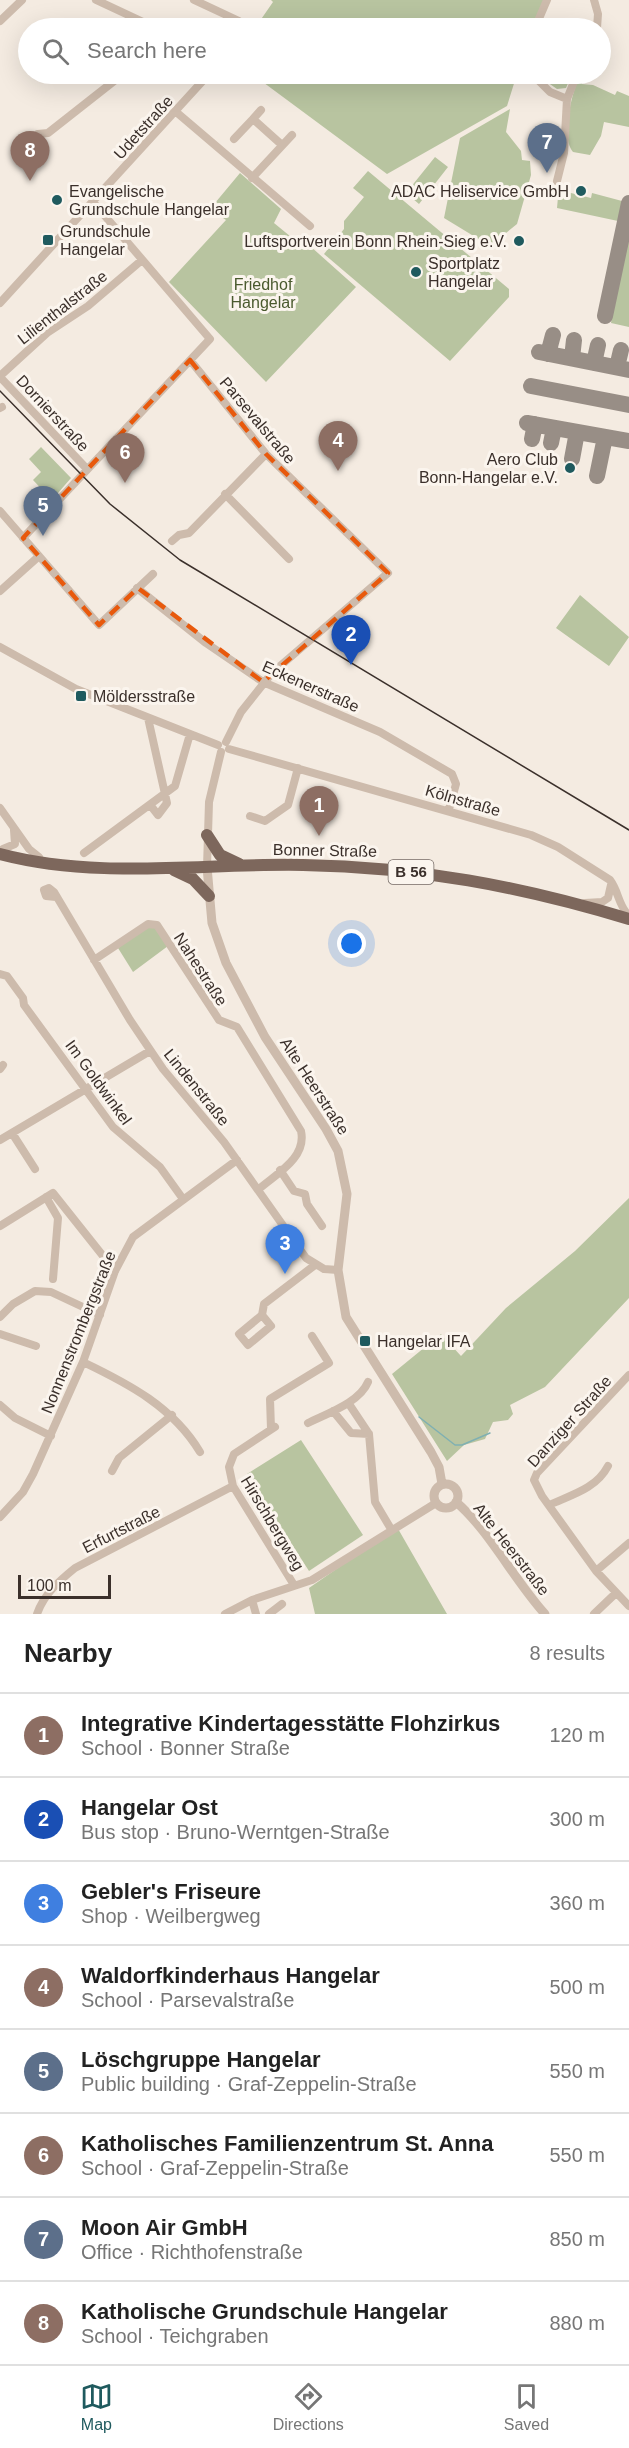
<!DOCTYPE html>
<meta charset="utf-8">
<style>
:root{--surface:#fff;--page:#f6f6f6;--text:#222;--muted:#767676;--line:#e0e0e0;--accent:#1f5a5e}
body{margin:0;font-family:Arial,sans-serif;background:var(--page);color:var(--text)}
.scale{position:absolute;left:18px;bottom:15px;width:93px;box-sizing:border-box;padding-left:6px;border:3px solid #3b302b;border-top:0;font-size:16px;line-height:21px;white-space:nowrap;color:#3b302b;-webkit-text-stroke:4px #fbf5ee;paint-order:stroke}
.you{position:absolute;left:352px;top:944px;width:21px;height:21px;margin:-15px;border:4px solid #fff;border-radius:50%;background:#1a73e8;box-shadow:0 0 0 9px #1a73e833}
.badge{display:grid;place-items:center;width:39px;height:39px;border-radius:50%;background:var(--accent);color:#fff;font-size:20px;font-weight:700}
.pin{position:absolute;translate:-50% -50px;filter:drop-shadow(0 2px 3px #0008)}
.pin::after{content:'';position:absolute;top:32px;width:21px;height:18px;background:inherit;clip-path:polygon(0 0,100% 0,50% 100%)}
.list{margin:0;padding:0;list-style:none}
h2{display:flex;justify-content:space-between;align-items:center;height:78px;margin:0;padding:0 24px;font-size:26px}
h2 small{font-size:20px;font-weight:400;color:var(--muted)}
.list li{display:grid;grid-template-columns:39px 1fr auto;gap:18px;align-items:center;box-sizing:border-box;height:84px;padding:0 24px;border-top:2px solid var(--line)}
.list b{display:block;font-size:22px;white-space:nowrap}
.list p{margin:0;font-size:20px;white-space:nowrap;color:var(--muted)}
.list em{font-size:20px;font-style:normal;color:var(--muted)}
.icon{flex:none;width:33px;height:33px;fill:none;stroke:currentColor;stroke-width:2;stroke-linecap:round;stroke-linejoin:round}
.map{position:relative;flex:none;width:629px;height:1614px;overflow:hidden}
.search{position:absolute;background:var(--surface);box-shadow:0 6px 24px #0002;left:18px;right:18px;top:18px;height:66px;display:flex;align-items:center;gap:15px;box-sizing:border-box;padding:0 21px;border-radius:33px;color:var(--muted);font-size:22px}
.sheet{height:750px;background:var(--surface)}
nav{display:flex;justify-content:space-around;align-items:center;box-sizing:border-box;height:84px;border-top:2px solid var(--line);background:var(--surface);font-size:16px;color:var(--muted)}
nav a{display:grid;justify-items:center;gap:3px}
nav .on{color:var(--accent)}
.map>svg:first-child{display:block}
.green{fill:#b8c4a0}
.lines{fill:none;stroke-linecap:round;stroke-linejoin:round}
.stream{stroke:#7fb0b2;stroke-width:1.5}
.taxiway{stroke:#988e86;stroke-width:16}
.minor{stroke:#cdbbac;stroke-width:8}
.tertiary{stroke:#cdbbac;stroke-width:9}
.primary{stroke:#7d675c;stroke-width:12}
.tram{stroke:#3b302b;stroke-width:1.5}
.marked{fill:none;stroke:#e8590c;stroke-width:4.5;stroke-dasharray:12 8;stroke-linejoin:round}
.poi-dot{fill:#1f5a5e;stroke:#fbf5ee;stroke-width:2}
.labels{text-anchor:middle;stroke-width:6;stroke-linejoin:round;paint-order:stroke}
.shield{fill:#fbf5ee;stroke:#756b66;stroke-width:1.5}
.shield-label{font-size:15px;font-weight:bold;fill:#3b302b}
.street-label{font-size:16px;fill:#3b302b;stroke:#fbf5ee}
.poi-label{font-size:16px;fill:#3b302b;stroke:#fbf5ee;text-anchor:start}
.park-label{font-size:16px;fill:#4a5a2e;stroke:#fbf5ee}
</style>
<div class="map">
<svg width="629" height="1614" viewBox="0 0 629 1614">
<rect width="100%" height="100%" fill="#f4ebe1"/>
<path class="green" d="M271,0H544L532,28H255L273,2Z
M252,74H517L507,106L387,174Z
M550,74H572L566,88L557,89L547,82Z
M581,80L582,84L593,85L615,95L617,91L629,96V127L604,122L601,136L590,155L573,152C561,138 571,98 577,82Z
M510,109L506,132L521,151L522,160L530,161L531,175L517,224L490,246L444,218L460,138Z
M435,157L448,167L419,204L406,193Z
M368,171L509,289V297L450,361L324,254L344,229V221L364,197L353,188Z
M240,173L281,209L274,223L296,241L300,237L356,287L266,382L169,282L226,220L210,209Z
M567,192L591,198L592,193L622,201L618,221L557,208L558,197L565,198Z
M629,231V327L611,323Z
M41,447L71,478L52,500L33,480L41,472L29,459Z
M580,595L629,637L609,666L556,628Z
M149,926L156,927L168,946L133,972L118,948Z
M629,1198V1298L545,1387L510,1405L513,1414L508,1420L493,1422L485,1439L464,1445L447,1461L392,1374L441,1334L461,1356L506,1308L575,1251Z
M301,1440L363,1535L309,1571L247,1474Z
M397,1527L447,1614H315L309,1588Z"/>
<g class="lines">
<path class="stream" d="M419,1417L455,1445H462L490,1433"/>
<path class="taxiway" d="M605,316L629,203
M539,352L629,370
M548,354L553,335
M572,358L574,340
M594,363L598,345
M617,367L621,350
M531,386L629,405
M527,423L629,441
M532,439L535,424
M551,443L554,428
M572,459L577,432
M597,476L605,437"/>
<path class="minor" d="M96,0L156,28
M194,0L239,21L243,28
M594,0L598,14L597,28
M0,21L22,0
M535,28L547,0
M532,74L550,92L567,99
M261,110L253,119L282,145
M175,111L310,226
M38,134L48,133L123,74
M234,139L253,119
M252,178L292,135
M557,181L564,153L567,99L577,74
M0,303L209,74
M190,360L266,454L388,573L272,673L241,712L226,742
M0,376L47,333L88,306L142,260
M0,377L87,469
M0,408L2,407
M225,494L289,559
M0,511L99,625L153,574
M23,538L210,339L93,202
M172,541L179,535L189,533L266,454
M137,588L206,643L263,682L380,732L452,774L456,784L449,809
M0,591L38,557
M0,647L76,689L218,745
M148,718L167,803L158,815L151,806
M229,749L531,835L558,847L610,880C619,892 618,905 629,916
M0,808L29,849L39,857
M250,816L265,821L288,805L298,768
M3,849L15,844L14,830
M84,853L175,786L190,734
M207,867L209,802L221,752
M56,897L46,896L44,890L49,888L54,892L130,1020L163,1069L224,1142L306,1258L324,1269L338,1270
M585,903L602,902L608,898L611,885
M94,960L148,924L157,925L219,1020L237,1027L301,1131C307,1158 276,1174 259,1189
M0,974L7,976L23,998L24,1005L113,1127L160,1167L183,1199
M0,1069L3,1065
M12,1133L35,1169
M0,1140L150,1051
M280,1170L294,1191L305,1194L307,1204L322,1226
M46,1197L58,1218L53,1279
M0,1226L53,1193L115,1271
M262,1315L271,1326L248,1345L239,1334L262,1315L264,1304L315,1265
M0,1317L13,1304L35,1291L51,1292L100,1315
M0,1334L36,1346
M83,1362C129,1384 173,1407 200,1452
M629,1375L537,1473L534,1480L542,1496L596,1571L629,1606
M349,1404L369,1434L375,1502L391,1529
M0,1405L15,1418L51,1436
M333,1411L351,1433L369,1434
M308,1423C328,1413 360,1402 368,1382
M275,1427L234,1454L229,1467L233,1486L294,1585
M271,1429L270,1399L329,1363L312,1336
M112,1471L119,1458L172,1415
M549,1505C571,1495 596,1489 608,1466
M0,1517L23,1492L33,1474L83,1362L115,1271L133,1237L237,1160
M596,1571L629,1543
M252,1600L256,1614
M37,1614C44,1594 59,1581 75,1568L233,1486
M225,1614L252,1600L312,1580L436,1503
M269,1614L282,1604
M594,1614L616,1593"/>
<path class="tertiary" d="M207,867L212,923L226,963L265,1037L326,1129L338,1151L347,1194L338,1270L346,1317L431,1452L439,1467L442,1484
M434 1496a12 12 0 1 1 24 0a12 12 0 1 1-24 0Z
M456,1502C489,1530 514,1580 545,1614"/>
<path class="primary" d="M207,835L220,855L239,864
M0,854C99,880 202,863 303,865C418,867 520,886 629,919
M174,870L193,879L209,896"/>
<path class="tram" d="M0,391L110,504L180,560L629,830"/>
</g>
<path class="marked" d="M190,360L266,454L388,573L263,682L138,588L99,625L23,538Z"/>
<g class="poi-dot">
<circle cx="581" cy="191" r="6"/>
<circle cx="57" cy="200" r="6"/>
<rect x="42" y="234" width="12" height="12" rx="3"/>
<circle cx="519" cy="241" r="6"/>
<circle cx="416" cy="272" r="6"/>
<circle cx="570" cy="468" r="6"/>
<rect x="75" y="690" width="12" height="12" rx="3"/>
<rect x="359" y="1335" width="12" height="12" rx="3"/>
</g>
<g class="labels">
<rect class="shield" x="388.5" y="860" width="45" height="24" rx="4.5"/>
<g class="shield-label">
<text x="411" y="877">B 56</text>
</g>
<g class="street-label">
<text transform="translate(143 127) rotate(-48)" y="6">Udetstraße</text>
<text transform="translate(62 307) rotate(-38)" y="6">Lilienthalstraße</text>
<text transform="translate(53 413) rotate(47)" y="6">Dornierstraße</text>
<text transform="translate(258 420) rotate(50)" y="6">Parsevalstraße</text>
<text transform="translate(311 686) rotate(24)" y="6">Eckenerstraße</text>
<text transform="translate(463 800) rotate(16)" y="6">Kölnstraße</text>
<text transform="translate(325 850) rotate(1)" y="6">Bonner Straße</text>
<text transform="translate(201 969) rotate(57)" y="6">Nahestraße</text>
<text transform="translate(99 1082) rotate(54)" y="6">Im Goldwinkel</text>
<text transform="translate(315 1086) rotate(57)" y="6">Alte Heerstraße</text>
<text transform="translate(197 1087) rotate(51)" y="6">Lindenstraße</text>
<text transform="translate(78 1332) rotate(-68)" y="6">Nonnenstrombergstraße</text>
<text transform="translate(569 1421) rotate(-48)" y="6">Danziger Straße</text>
<text transform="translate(273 1523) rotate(59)" y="6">Hirschbergweg</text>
<text transform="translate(121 1529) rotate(-27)" y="6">Erfurtstraße</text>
<text transform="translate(512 1549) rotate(52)" y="6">Alte Heerstraße</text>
</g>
<g class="poi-label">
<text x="69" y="197">Evangelische<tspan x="69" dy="18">Grundschule Hangelar</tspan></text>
<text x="569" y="197" text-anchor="end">ADAC Heliservice GmbH</text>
<text x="60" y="237">Grundschule<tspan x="60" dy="18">Hangelar</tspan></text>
<text x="507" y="247" text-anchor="end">Luftsportverein Bonn Rhein-Sieg e.V.</text>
<text x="428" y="269">Sportplatz<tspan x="428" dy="18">Hangelar</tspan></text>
<text x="558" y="465" text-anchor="end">Aero Club<tspan x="558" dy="18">Bonn-Hangelar e.V.</tspan></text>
<text x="93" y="702">Möldersstraße</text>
<text x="377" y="1347">Hangelar IFA</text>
</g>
<g class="park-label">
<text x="263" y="290">Friedhof<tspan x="263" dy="18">Hangelar</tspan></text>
</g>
</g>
</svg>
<div class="scale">100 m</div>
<div class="you"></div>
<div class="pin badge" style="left:319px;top:836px;background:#8d6e63">1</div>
<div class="pin badge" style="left:351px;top:665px;background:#1a4fb4">2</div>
<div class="pin badge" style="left:285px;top:1274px;background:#3f7fe0">3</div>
<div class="pin badge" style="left:338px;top:471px;background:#8d6e63">4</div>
<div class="pin badge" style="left:43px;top:536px;background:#5c6f8a">5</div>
<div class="pin badge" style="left:125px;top:483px;background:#8d6e63">6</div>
<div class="pin badge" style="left:547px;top:173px;background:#5c6f8a">7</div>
<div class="pin badge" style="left:30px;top:181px;background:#8d6e63">8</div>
<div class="search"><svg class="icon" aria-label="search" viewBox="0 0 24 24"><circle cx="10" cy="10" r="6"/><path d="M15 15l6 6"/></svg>Search here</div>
</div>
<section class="sheet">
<h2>Nearby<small>8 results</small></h2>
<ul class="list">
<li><span class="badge" style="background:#8d6e63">1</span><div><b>Integrative Kindertagesstätte Flohzirkus</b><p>School · Bonner Straße</p></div><em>120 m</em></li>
<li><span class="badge" style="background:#1a4fb4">2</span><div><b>Hangelar Ost</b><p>Bus stop · Bruno-Werntgen-Straße</p></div><em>300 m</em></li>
<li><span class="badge" style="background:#3f7fe0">3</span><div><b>Gebler's Friseure</b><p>Shop · Weilbergweg</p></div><em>360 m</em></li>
<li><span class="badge" style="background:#8d6e63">4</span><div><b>Waldorfkinderhaus Hangelar</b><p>School · Parsevalstraße</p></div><em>500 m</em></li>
<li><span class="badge" style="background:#5c6f8a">5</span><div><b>Löschgruppe Hangelar</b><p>Public building · Graf-Zeppelin-Straße</p></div><em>550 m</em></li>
<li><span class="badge" style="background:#8d6e63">6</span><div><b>Katholisches Familienzentrum St. Anna</b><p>School · Graf-Zeppelin-Straße</p></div><em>550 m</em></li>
<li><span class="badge" style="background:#5c6f8a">7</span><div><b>Moon Air GmbH</b><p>Office · Richthofenstraße</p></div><em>850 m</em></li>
<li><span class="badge" style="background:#8d6e63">8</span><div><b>Katholische Grundschule Hangelar</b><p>School · Teichgraben</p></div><em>880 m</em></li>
</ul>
</section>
<nav>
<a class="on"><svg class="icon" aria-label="map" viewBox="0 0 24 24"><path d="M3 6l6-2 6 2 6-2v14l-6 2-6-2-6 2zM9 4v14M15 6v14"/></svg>Map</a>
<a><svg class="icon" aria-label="directions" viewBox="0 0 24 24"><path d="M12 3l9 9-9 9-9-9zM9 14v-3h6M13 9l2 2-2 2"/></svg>Directions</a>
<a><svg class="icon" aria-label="saved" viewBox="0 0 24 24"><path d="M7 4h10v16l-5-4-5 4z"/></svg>Saved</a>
</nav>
